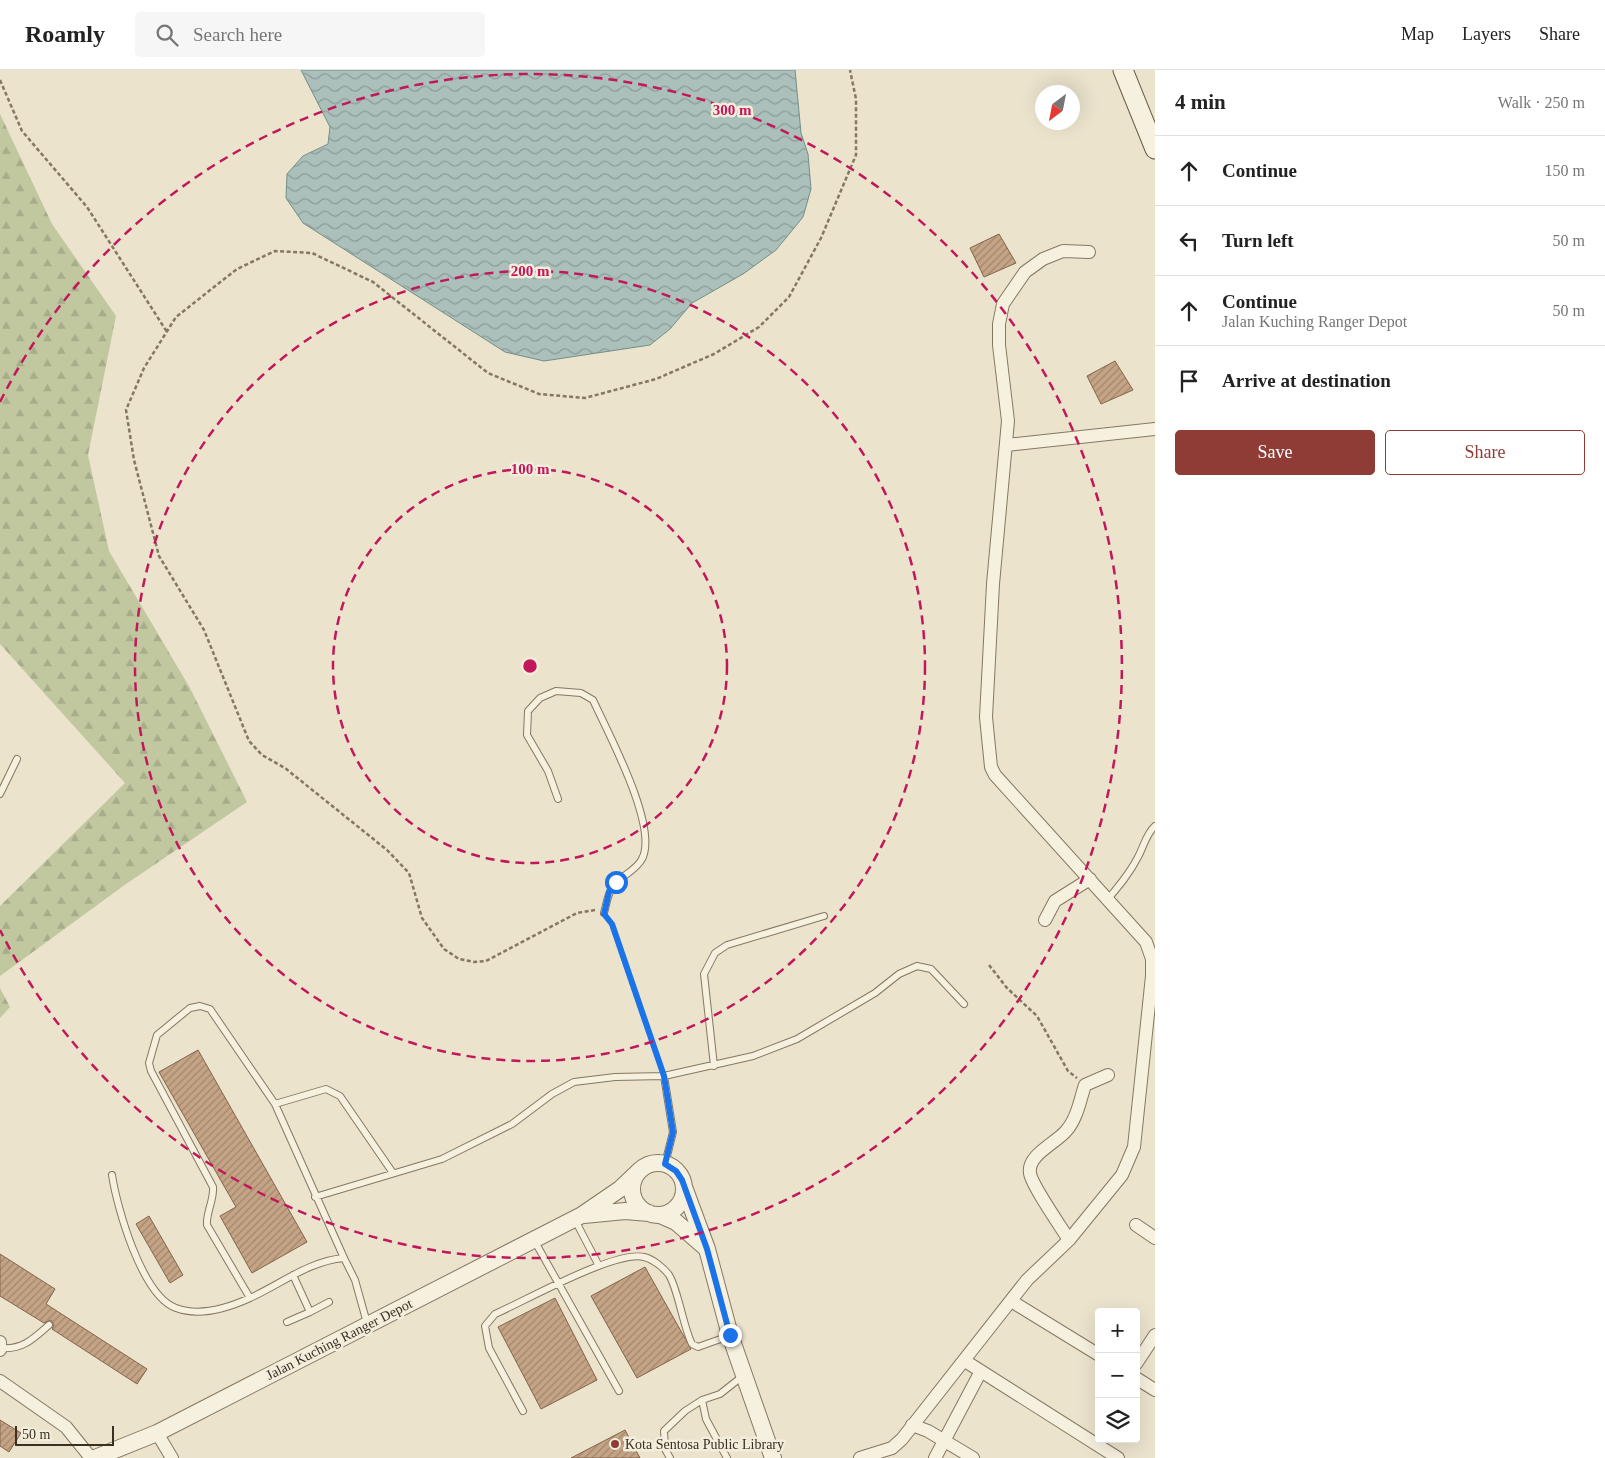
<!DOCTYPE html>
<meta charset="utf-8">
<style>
:root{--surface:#fff;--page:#f6f6f6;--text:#222;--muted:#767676;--line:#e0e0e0;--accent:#8f3c37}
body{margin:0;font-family:Georgia,serif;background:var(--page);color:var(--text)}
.controls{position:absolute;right:15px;bottom:15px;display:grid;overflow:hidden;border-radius:5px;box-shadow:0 5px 20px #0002}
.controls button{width:45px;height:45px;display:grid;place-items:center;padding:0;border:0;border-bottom:1px solid var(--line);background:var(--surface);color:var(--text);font:25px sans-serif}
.compass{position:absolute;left:1035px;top:15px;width:45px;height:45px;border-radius:50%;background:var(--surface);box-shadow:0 5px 20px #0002;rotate:212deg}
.scale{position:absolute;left:15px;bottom:12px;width:99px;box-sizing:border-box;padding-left:5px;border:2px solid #392f23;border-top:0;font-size:14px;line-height:18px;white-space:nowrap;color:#392f23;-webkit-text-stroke:4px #f3eddb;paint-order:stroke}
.stop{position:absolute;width:15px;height:15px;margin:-11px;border:4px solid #1a73e8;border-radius:50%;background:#fff}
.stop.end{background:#1a73e8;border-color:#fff;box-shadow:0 1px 5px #0008}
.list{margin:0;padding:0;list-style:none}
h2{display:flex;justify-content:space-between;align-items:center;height:65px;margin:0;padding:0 20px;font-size:21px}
h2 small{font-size:16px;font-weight:400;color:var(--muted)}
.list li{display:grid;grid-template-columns:32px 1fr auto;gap:15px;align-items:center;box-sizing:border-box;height:70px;padding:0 20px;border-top:1px solid var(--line)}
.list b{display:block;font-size:19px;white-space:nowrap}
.list p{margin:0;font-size:16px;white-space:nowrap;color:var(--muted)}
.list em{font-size:16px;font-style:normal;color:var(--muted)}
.actions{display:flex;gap:10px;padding:15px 20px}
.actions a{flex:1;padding:11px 0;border:1px solid var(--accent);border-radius:5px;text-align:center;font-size:18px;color:var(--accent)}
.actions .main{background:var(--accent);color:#fff}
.icon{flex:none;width:28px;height:28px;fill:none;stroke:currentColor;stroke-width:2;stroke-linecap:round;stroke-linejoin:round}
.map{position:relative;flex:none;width:1155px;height:1388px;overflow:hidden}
header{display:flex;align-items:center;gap:30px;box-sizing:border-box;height:70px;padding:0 25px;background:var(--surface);border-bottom:1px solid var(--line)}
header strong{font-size:24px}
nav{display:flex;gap:28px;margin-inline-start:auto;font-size:18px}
.search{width:350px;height:45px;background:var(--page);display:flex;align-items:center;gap:12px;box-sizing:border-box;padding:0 18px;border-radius:5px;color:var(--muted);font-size:19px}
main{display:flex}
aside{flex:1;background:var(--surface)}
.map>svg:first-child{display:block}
.forest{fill:url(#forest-firs)}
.water{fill:url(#water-waves);stroke:#738e89}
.building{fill:url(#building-hatch);stroke:#83644a}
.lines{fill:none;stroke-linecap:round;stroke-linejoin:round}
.service-casing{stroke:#867761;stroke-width:8}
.minor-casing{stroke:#867761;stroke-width:14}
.tertiary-casing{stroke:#867761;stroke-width:18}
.secondary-casing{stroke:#695944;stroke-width:21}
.path{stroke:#867761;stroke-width:2.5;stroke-dasharray:4 2.5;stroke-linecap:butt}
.service{stroke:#f6f0df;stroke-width:6}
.minor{stroke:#f6f0df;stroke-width:12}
.tertiary{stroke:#f6f0df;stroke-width:16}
.secondary{stroke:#f6f0df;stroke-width:19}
.route{stroke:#1a73e8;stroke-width:6}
.ring{fill:none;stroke:#c2185b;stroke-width:2.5;stroke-dasharray:9 6}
.poi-dot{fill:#8f3c37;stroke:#f3eddb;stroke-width:2}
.labels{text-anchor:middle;stroke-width:5;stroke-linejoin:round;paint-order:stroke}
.street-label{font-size:14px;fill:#392f23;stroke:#f3eddb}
.poi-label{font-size:14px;fill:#392f23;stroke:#f3eddb;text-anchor:start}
.centre{fill:#c2185b;stroke:#f3eddb;stroke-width:2.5}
.ring-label{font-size:15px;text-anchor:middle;font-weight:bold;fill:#c2185b;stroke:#f3eddb;stroke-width:5;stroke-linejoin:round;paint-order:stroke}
</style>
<header>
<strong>Roamly</strong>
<div class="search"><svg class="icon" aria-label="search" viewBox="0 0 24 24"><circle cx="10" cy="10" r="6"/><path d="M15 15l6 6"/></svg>Search here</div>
<nav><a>Map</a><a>Layers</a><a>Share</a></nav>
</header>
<main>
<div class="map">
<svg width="1155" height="1388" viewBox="0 0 1155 1388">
<defs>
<pattern id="forest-firs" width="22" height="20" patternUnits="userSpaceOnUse" patternTransform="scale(1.25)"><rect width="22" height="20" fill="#c1c8a0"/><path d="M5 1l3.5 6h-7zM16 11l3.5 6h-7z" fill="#a7ac8a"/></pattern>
<pattern id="water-waves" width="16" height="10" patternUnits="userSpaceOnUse" patternTransform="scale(1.25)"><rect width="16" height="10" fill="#abc0bb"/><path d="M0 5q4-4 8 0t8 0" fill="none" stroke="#8c9c98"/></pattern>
<pattern id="building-hatch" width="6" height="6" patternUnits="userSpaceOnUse" patternTransform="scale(1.25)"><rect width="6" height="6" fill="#c5a486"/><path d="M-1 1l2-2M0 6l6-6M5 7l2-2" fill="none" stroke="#a1866d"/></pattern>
</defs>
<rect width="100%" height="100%" fill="#ebe3cc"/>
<path class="forest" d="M0,44L52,154L116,246L88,385L109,481L190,618L247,732L126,814L0,906V836L125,713L0,574Z
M0,918L10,937L0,948Z"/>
<path class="water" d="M301,0H795L801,63L808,84L811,119L803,147L776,180L743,204L692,233L670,259L650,275L544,291L505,282L303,153L286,128L287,104L303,86L328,74L330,57Z"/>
<path class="building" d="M999,164L1016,193L984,207L970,178Z
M1115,291L1133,320L1101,334L1087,306Z
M198,980L307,1172L252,1203L220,1146L236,1137L159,1002Z
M149,1146L183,1205L170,1213L136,1154Z
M0,1184L55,1219L46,1234L147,1299L137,1314L52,1259L54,1255L51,1250L44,1253L0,1226Z
M645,1197L691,1279L637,1308L591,1226Z
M555,1228L597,1310L541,1339L498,1257Z
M0,1350L21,1363L9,1382L0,1376Z
M625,1360L640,1388H571Z"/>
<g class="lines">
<g class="service-casing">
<path id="service" d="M0,724L17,689
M558,729L548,701L527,665L528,641L540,628L556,621L581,623L593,630C608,663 659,757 642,789C637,799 625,804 617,812C608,820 607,832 604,843
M1107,830C1119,816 1130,803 1138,787C1144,776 1146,764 1155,756
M714,996L704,904L715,883L727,875L824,846
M275,1034L326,1019L340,1026L393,1103
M665,1094L673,1062L664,1006L753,986L797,969L875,923L899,904L917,896L931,899L964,934
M112,1105C117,1138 142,1226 176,1238C200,1247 228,1238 250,1228C281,1214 309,1191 344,1188L355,1210L367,1253
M315,1127L442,1089L512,1054L552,1024L574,1012L615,1007L664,1006
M575,1150L599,1196
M534,1170L619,1321
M250,1228L207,1155C206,1142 214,1131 213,1117L151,1001L149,993L157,965L190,938L200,936L210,939L275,1034L344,1188
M310,1242L329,1232
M287,1252L310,1242L293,1205
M1,1278C23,1280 34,1268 49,1255
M523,1341L489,1278L485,1256L495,1244C525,1231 615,1180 644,1187C653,1189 664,1198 669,1205C678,1219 683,1256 692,1274L698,1277L729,1266
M670,1388L665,1379L664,1361L685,1341L702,1330
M727,1388L706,1349L702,1330L720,1324L744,1305"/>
</g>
<g class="minor-casing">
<path id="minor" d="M1007,375L1155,359
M1045,850L1055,831L1090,809
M1136,1155L1155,1168
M1069,1170C1061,1157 1031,1114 1030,1103C1027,1085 1056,1073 1066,1061C1077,1049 1080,1030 1085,1015L1108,1005
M1011,1231L1099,1285
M0,1272V1280
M965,1291L1118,1388
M1136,1294L1155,1265
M1136,1308L1155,1320
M0,1311L66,1357L91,1388
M912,1355L928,1361L973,1388
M157,1363L172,1388
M860,1388L892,1378L902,1369L1027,1210L1069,1170L1122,1105L1134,1077L1152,906V889L1146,872L995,705L991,697L986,647L993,514L1008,351L999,275V254L1003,234L1025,202L1043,189L1063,181L1089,182
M935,1388L981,1301"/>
</g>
<g class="tertiary-casing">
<path id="tertiary" d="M632 1119a26 26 0 1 1 52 0a26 26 0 1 1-52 0Z
M684,1117L707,1179L730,1265L773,1388
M584,1145L625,1141L649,1143
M660,1145L676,1152L706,1178
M95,1388L157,1363L582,1145L620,1119L640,1100"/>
</g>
<g class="secondary-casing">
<path id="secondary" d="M1123,0L1155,79"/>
</g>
<path class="path" d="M0,10L22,61L87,137L167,262
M595,840L577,843L486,891L474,892L459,889L444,879L422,848L409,803L387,780L285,698L262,685L249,671L204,560L159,486L134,390L126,340L144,298L176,247L237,199L275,181L312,183L373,212L488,303L539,324L585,328L656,309L714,284L759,257L789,227L821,168L856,85V29L850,0
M609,850L660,998
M989,895L1007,918L1037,946L1068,1001L1077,1008"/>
<use href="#service" class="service"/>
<use href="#minor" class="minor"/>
<use href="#tertiary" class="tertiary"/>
<use href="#secondary" class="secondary"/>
</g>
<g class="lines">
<path class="route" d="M616,812L609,822L604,844L612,854L664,1006L673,1062L665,1094L676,1101L682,1110L707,1179L730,1265"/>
</g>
<g class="ring">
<circle cx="530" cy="596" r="197"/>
<circle cx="530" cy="596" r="395"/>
<path d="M0 332A592 592 0 1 1 0 860"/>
</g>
<circle class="poi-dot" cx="615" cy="1374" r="5"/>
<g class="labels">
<g class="street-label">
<text transform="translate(339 1269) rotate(-27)" y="5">Jalan Kuching Ranger Depot</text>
</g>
<g class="poi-label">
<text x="625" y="1379">Kota Sentosa Public Library</text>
</g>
</g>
<circle cx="530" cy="596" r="8" class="centre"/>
<g class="ring-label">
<text x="732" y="45">300 m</text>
<text x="530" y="206">200 m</text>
<text x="530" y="404">100 m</text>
</g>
</svg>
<div class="controls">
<button>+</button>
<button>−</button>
<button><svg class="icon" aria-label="layers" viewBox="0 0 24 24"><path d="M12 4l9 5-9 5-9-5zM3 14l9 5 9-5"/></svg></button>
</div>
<svg class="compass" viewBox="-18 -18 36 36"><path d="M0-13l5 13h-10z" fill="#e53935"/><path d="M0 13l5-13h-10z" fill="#767676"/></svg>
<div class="scale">50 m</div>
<div class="stop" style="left:616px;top:812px"></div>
<div class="stop end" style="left:730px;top:1265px"></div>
</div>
<aside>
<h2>4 min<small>Walk · 250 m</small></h2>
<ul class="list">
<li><svg class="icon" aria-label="ahead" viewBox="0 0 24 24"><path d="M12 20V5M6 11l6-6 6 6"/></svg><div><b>Continue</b></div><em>150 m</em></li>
<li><svg class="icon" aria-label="left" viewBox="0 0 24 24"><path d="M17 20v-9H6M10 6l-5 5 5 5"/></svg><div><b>Turn left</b></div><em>50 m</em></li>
<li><svg class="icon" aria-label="ahead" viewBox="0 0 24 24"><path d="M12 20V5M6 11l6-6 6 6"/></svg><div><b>Continue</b><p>Jalan Kuching Ranger Depot</p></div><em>50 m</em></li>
<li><svg class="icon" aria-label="arrive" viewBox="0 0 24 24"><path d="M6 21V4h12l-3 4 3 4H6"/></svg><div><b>Arrive at destination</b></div></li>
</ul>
<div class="actions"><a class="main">Save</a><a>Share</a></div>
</aside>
</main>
